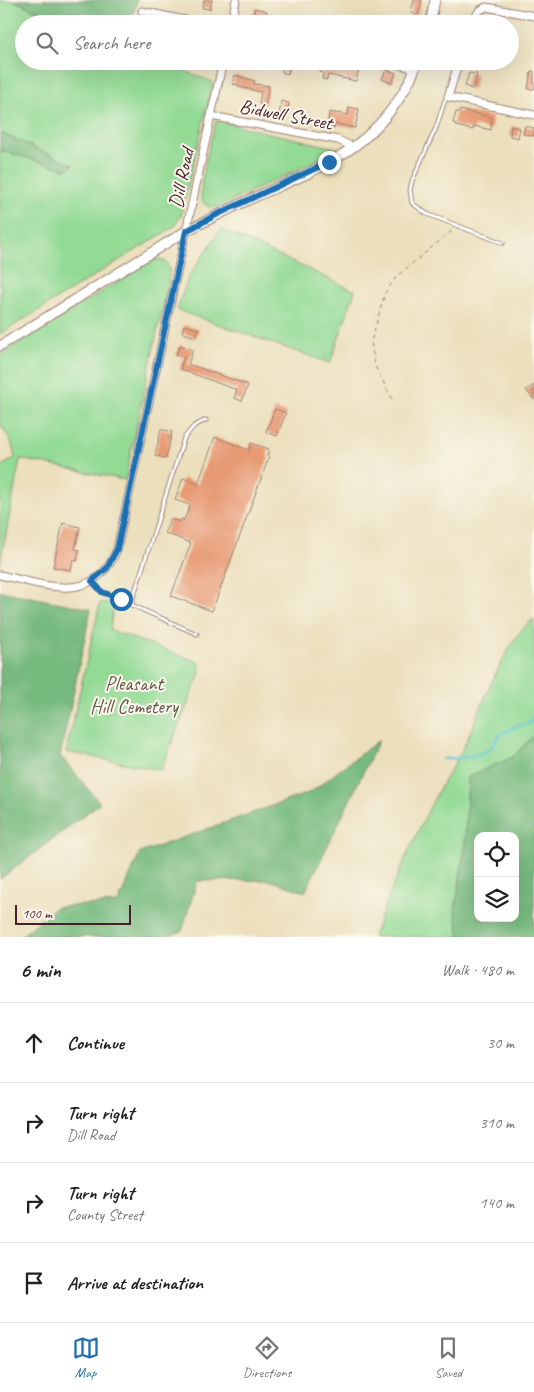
<!DOCTYPE html>
<meta charset="utf-8">
<style>
:root{--surface:#fff;--page:#f2f2f2;--text:#202124;--muted:#757577;--line:#e0e0e0;--accent:#1f6fb2}
body{margin:0;font-family:Caveat,sans-serif;background:var(--page);color:var(--text)}
.controls{position:absolute;right:15px;bottom:15px;display:grid;overflow:hidden;border-radius:10px;box-shadow:0 5px 20px #0002}
.controls button{width:45px;height:45px;display:grid;place-items:center;padding:0;border:0;border-bottom:1px solid var(--line);background:var(--surface);color:var(--text);font:25px sans-serif}
.scale{position:absolute;left:15px;bottom:12px;width:116px;box-sizing:border-box;padding-left:5px;border:2px solid #4a1f2b;border-top:0;font-size:14px;line-height:18px;white-space:nowrap;color:#4a1f2b;-webkit-text-stroke:4px #fbf7ec;paint-order:stroke}
.stop{position:absolute;width:15px;height:15px;margin:-11px;border:4px solid #1f6fb2;border-radius:50%;background:#fff}
.stop.end{background:#1f6fb2;border-color:#fff;box-shadow:0 1px 5px #0008}
.list{margin:0;padding:0;list-style:none}
h2{display:flex;justify-content:space-between;align-items:center;height:65px;margin:0;padding:0 20px;font-size:21px}
h2 small{font-size:16px;font-weight:400;color:var(--muted)}
.list li{display:grid;grid-template-columns:32px 1fr auto;gap:15px;align-items:center;box-sizing:border-box;height:80px;padding:0 20px;border-top:1px solid var(--line)}
.list b{display:block;font-size:19px;white-space:nowrap}
.list p{margin:0;font-size:16px;white-space:nowrap;color:var(--muted)}
.list em{font-size:16px;font-style:normal;color:var(--muted)}
.icon{flex:none;width:28px;height:28px;fill:none;stroke:currentColor;stroke-width:2;stroke-linecap:round;stroke-linejoin:round}
.map{position:relative;flex:none;width:534px;height:937px;overflow:hidden}
.search{position:absolute;background:var(--surface);box-shadow:0 5px 20px #0002;left:15px;right:15px;top:15px;height:55px;display:flex;align-items:center;gap:12px;box-sizing:border-box;padding:0 18px;border-radius:28px;color:var(--muted);font-size:19px}
.sheet{height:385px;background:var(--surface)}
nav{display:flex;justify-content:space-around;align-items:center;box-sizing:border-box;height:70px;border-top:1px solid var(--line);background:var(--surface);font-size:14px;color:var(--muted)}
nav a{display:grid;justify-items:center;gap:2px}
nav .on{color:var(--accent)}
.map>svg:first-child{display:block}
.green{fill:#93da94;stroke:#6e7c60}
.forest{fill:#76ba7e;stroke:#606c54;fill-rule:evenodd}
.lines{fill:none;stroke-linecap:round;stroke-linejoin:round}
.stream{stroke:#58c4d1;stroke-width:2.5}
.building{fill:#e79972}
.service-casing{stroke:#9a7f74;stroke-width:5}
.minor-casing{stroke:#9a7f74;stroke-width:9}
.tertiary-casing{stroke:#9a7f74;stroke-width:11}
.path{stroke:#9a7f74;stroke-width:1;stroke-dasharray:4 4;stroke-linecap:butt}
.service{stroke:#fff;stroke-width:3}
.minor{stroke:#fff;stroke-width:7}
.tertiary{stroke:#fff;stroke-width:9}
.route{stroke:#1f6fb2;stroke-width:6}
.labels{text-anchor:middle;stroke-width:4;stroke-linejoin:round;paint-order:stroke}
.street-label{font-size:20px;fill:#4a1f2b;stroke:#fbf7ec}
.park-label{font-size:20px;fill:#60574a;stroke:#fbf7ec}
</style>
<div class="map">
<svg width="534" height="937" viewBox="0 0 534 937">
<rect width="100%" height="100%" fill="#fbf7ec"/>
<filter id="ink" filterUnits="userSpaceOnUse"><feTurbulence type="fractalNoise" baseFrequency=".02" numOctaves="2"/><feDisplacementMap in="SourceGraphic" scale="10" xChannelSelector="R" yChannelSelector="G"/><feConvolveMatrix kernelMatrix="1 2 1 2 8 2 1 2 1" color-interpolation-filters="sRGB"/></filter>
<filter id="wash" filterUnits="userSpaceOnUse"><feTurbulence type="fractalNoise" baseFrequency=".0096" numOctaves="4" result="noise"/><feDisplacementMap in="SourceGraphic" scale="20" xChannelSelector="R" yChannelSelector="G"/><feGaussianBlur stdDeviation="1.12" result="paint"/><feColorMatrix in="noise" values="0 0 0 0 0 0 0 0 0 0 0 0 0 0 0 0 0 1.4 0 .05"/><feComposite in="paint" operator="in"/></filter>
<g filter="url(#wash)">
<rect width="100%" height="100%" fill="#ebdfbc"/>
<path class="green" d="M0,0L15,1L67,24H24V61H158L213,82L181,215L175,226L0,334V150L65,169L74,165L0,133Z
M216,121L340,149L219,207C211,208 205,207 202,200C197,187 212,136 216,121Z
M221,229L355,291L330,363L177,310L188,278Z
M157,259C166,260 168,263 170,272L125,480L20,459L0,565V467L15,458L11,441L0,424V356L149,262Z
M114,602L110,630L199,662L200,673L161,770L66,752L100,603Z
M534,619V735L513,757L468,777L465,846L455,911L460,937H373C390,890 411,845 433,801C442,782 454,766 463,748C478,717 507,634 534,619Z"/>
<path class="forest" d="M17,0H137L131,24H67L15,1Z
M0,133L74,165L65,169L0,150Z
M0,591L91,609L60,756L100,803L0,879Z
M534,735V937H460L455,911L465,846L468,777L513,757ZM478,836H515V918H478Z
M379,740L305,892L269,880L197,881L182,931L165,937H20L56,907L118,903L140,853L311,792Z"/>
<g class="lines">
<path class="stream" d="M442,759C454,759 483,757 492,747C494,745 495,740 498,737C507,729 518,725 530,723L534,715"/>
</g>
<g id="blocks">
<path class="building" d="M204,0H212L210,9L202,8Z
M414,0H422L418,15L411,13Z
M255,8L267,11L265,17L253,15Z
M495,16L511,22V24H492Z
M284,61H291L288,74L282,72Z
M323,61H338L358,65V68H359L356,81L328,75L327,80L322,79L323,73L320,72Z
M386,70L396,73L392,83L382,79Z
M531,71H534V89H528Z
M469,73L477,74L474,87L472,89L465,86Z
M235,75L255,81L254,84L269,86L265,105L259,104L261,92L239,87V85L233,84Z
M281,101L289,103L286,118L279,117Z
M349,107L359,109L355,128L335,124L334,128L328,127L329,112L348,115Z
M460,110L492,117L491,130L474,126L473,130L456,126V124L453,123L456,112H460Z
M511,126L520,128L518,138L510,136Z
M525,126L534,128V136L523,134Z
M184,325L199,329L196,337L183,333L182,331Z
M180,345L193,350L188,364L248,385L242,401L234,398L237,390L180,369L184,357L176,355Z
M534,385V400L526,390Z
M275,409L286,413L277,436L266,432Z
M161,429L172,432L166,458L155,456Z
M215,437L249,450L251,443L269,449L267,456L269,457L212,611L171,596L191,543L165,533L170,519L180,522L181,519L184,520L190,505L175,500L183,478L198,484Z
M63,523L80,527L75,549L79,550L77,561L73,560L71,570L53,567Z"/>
</g>
</g>
<g filter="url(#ink)">
<use href="#blocks" fill-opacity="0" stroke="#9a7f74" stroke-width="1"/>
<g class="lines">
<g class="service-casing">
<path id="service" d="M448,98L445,100L436,128L412,181L410,190L412,203L427,214L503,243
M93,582L102,592L109,595L197,634
M131,604L184,438L194,426L206,420"/>
</g>
<g class="minor-casing">
<path id="minor" d="M142,11L203,24
M231,24L236,0
M471,24L479,11L486,7L534,16
M386,61L415,69
M459,61L448,97L534,115
M211,116L338,140L353,147
M0,575C46,585 95,606 117,549L223,61"/>
</g>
<g class="tertiary-casing">
<path id="tertiary" d="M430,24L435,0
M0,346L186,231C210,219 233,207 257,196C286,183 317,171 343,154C377,133 405,98 418,61"/>
</g>
<path class="path" d="M392,399L375,366L371,342L385,293L397,276L454,229"/>
<use href="#service" class="service"/>
<use href="#minor" class="minor"/>
<use href="#tertiary" class="tertiary"/>
</g>
</g>
<g class="lines" filter="url(#ink)">
<path class="route" d="M121,599L102,592L92,581L107,568L117,549L186,231L216,215L329,162"/>
</g>
<g class="labels">
<g class="street-label">
<text transform="translate(286 114) rotate(11)" y="7">Bidwell Street</text>
<text transform="translate(181 178) rotate(-78)" y="7">Dill Road</text>
</g>
<g class="park-label">
<text x="134" y="690">Pleasant<tspan x="134" dy="23">Hill Cemetery</tspan></text>
</g>
</g>
</svg>
<div class="controls">
<button><svg class="icon" aria-label="locate" viewBox="0 0 24 24"><circle cx="12" cy="12" r="6"/><path d="M12 2v4M12 18v4M2 12h4M18 12h4"/></svg></button>
<button><svg class="icon" aria-label="layers" viewBox="0 0 24 24"><path d="M12 4l9 5-9 5-9-5zM3 14l9 5 9-5"/></svg></button>
</div>
<div class="scale">100 m</div>
<div class="stop" style="left:121px;top:599px"></div>
<div class="stop end" style="left:329px;top:162px"></div>
<div class="search"><svg class="icon" aria-label="search" viewBox="0 0 24 24"><circle cx="10" cy="10" r="6"/><path d="M15 15l6 6"/></svg>Search here</div>
</div>
<section class="sheet">
<h2>6 min<small>Walk · 480 m</small></h2>
<ul class="list">
<li><svg class="icon" aria-label="ahead" viewBox="0 0 24 24"><path d="M12 20V5M6 11l6-6 6 6"/></svg><div><b>Continue</b></div><em>30 m</em></li>
<li><svg class="icon" aria-label="right" viewBox="0 0 24 24"><path d="M7 20v-9h11M14 6l5 5-5 5"/></svg><div><b>Turn right</b><p>Dill Road</p></div><em>310 m</em></li>
<li><svg class="icon" aria-label="right" viewBox="0 0 24 24"><path d="M7 20v-9h11M14 6l5 5-5 5"/></svg><div><b>Turn right</b><p>County Street</p></div><em>140 m</em></li>
<li><svg class="icon" aria-label="arrive" viewBox="0 0 24 24"><path d="M6 21V4h12l-3 4 3 4H6"/></svg><div><b>Arrive at destination</b></div></li>
</ul>
</section>
<nav>
<a class="on"><svg class="icon" aria-label="map" viewBox="0 0 24 24"><path d="M3 6l6-2 6 2 6-2v14l-6 2-6-2-6 2zM9 4v14M15 6v14"/></svg>Map</a>
<a><svg class="icon" aria-label="directions" viewBox="0 0 24 24"><path d="M12 3l9 9-9 9-9-9zM9 14v-3h6M13 9l2 2-2 2"/></svg>Directions</a>
<a><svg class="icon" aria-label="saved" viewBox="0 0 24 24"><path d="M7 4h10v16l-5-4-5 4z"/></svg>Saved</a>
</nav>
